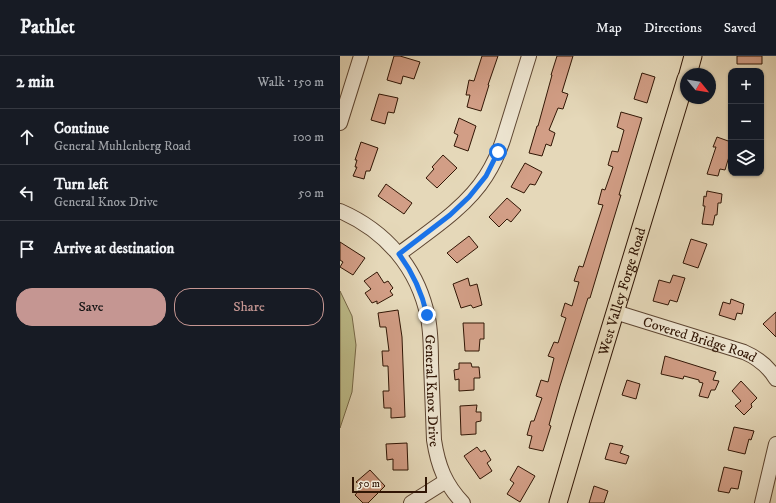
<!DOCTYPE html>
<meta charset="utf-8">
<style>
:root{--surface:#171b24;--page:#20242c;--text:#f1f3f6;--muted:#9ea1a6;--line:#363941;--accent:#c59692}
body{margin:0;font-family:"IM FELL DW Pica",serif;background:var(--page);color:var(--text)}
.controls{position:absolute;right:12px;top:12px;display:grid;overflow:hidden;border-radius:8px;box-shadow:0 1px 3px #0004}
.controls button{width:36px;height:36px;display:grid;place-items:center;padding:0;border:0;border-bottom:1px solid var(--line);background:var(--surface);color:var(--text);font:20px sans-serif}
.compass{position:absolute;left:340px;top:12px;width:36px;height:36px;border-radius:50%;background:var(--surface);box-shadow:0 1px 3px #0004;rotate:120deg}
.scale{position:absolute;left:12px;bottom:10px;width:75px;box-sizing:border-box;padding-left:4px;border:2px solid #311605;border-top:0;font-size:11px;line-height:14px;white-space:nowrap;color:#311605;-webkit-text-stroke:3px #eee6d2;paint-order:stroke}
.stop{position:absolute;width:12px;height:12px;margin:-9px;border:3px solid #1a73e8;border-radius:50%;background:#fff}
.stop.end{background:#1a73e8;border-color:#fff;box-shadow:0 1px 4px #0008}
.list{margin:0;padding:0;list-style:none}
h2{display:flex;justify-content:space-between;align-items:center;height:52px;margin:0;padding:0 16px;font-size:17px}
h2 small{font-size:13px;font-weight:400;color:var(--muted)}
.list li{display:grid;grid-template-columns:26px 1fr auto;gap:12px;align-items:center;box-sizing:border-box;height:56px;padding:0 16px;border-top:1px solid var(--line)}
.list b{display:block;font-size:15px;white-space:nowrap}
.list p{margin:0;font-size:13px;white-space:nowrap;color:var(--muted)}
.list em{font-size:13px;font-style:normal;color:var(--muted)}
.actions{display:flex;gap:8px;padding:12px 16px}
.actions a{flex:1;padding:9px 0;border:1px solid var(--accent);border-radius:16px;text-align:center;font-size:14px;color:var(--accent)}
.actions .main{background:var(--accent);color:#111}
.icon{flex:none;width:22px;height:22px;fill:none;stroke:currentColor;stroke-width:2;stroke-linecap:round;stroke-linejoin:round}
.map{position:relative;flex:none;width:436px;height:447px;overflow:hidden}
header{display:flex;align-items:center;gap:24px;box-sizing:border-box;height:56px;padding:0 20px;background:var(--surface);border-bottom:1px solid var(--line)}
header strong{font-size:19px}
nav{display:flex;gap:22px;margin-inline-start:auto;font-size:14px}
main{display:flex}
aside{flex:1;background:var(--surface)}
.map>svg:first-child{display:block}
.green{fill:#bdbc8a;stroke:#776948}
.building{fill:#d29e86;stroke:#311605}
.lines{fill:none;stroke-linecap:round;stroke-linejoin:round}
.minor-casing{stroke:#5e4632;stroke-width:16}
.major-casing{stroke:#311605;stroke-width:19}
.minor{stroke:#eee6d2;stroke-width:14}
.major{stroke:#e5d8b9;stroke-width:17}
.route{stroke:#1a73e8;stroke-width:5}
.labels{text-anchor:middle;stroke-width:3;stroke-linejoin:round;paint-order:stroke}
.street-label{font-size:14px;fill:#311605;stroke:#eee6d2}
</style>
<header>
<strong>Pathlet</strong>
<nav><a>Map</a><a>Directions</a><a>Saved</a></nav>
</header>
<main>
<aside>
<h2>2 min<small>Walk · 150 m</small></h2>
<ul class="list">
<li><svg class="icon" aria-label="ahead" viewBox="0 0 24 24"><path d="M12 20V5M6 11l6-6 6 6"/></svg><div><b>Continue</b><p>General Muhlenberg Road</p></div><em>100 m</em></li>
<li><svg class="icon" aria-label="left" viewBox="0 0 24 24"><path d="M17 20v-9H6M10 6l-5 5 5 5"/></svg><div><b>Turn left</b><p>General Knox Drive</p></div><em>50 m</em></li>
<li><svg class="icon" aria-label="arrive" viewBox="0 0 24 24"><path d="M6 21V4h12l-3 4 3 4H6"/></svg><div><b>Arrive at destination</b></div></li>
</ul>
<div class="actions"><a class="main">Save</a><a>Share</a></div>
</aside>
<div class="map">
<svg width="436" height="447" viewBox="0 0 436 447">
<rect width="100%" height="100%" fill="#e5d8b9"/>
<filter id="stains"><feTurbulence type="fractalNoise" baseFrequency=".005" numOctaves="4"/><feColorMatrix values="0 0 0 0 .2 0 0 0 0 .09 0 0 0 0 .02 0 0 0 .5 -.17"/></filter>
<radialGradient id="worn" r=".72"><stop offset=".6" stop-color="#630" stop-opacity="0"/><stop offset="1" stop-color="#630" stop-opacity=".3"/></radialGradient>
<path class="green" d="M0,235L12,260L16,289L12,336L0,372Z"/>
<path class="building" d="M54,0H60L80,6L74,23L63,20L61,28L47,24Z
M142,0H158L148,29H149L141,55L127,51L130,39H126L129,24L134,25Z
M217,0H233L222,36L228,38L223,53L218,52L209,74L215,77L211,90L206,88L202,100L189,97L197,70H198L212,19H211Z
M397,0H422V8H397Z
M302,17L315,21L307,47L294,43Z
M39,38L58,42L54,57L48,56L45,68L31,64Z
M281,56L302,62L279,139H281L273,165L250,242H248L220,330L209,369L211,370L203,395L189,392L192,380L187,379L191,365H194L202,342L196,340L201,324L208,326L214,302L208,300L214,286L218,287L226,262L221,260L225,247L232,250L239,226L234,225L239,210L243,211L263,149L258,148L262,133L265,134L273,111L268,109L272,95L278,96L284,74L277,71Z
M119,62L136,70L128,95L114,90L118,79L114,77Z
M377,81L391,86V94L385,114L380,113L378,120L367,118L376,91H373Z
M21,86L38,92L30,115H26L24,123L13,120L17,111H15L17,104H15Z
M103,99L117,112L97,132L86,122L94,113L92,111Z
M185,107L202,116L195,129L190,128L184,137L171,131Z
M46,128L72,147L64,158L38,140Z
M367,135L382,138L381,147H378L377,159H375L373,169L362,168L365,150H363L364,140L366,141Z
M167,142L181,154L171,166L167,163L159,171L149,161Z
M129,180L138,191L117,207L107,197Z
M351,183L367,188L358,212L343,207Z
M0,186L25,202L13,219L0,211L3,206L0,204Z
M37,216L44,227L48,225L53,232L50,235L53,239L37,248V245L32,247L25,237L31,233L24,225Z
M333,219L345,222L337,246L330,244L328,249L313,245L319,224L330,227Z
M128,222L130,230L137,228L142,249L133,252L131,249L121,252L113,228Z
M391,243L404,248L402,258L397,257L395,264L379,259L383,246L390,248Z
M58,254L62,281L65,361L51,362V352H44L43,335H49L48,310H43L42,295H49L46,271H40L38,257Z
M436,256V281L423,268Z
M123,267H144V283H140L139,295H125Z
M325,300L376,316L373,324L379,325L375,334H371L368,342L359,340L363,327L359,326V324L344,320L343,323L321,318Z
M119,307H131L132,311H139L140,322H134V334L119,335V323L115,324L114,314L119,313Z
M287,324L300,328L296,343L282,339Z
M401,325L417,342L411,348L412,351L404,359L395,350L401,345L392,335Z
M137,349L136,356H141V365L136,366V378L121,379L120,350Z
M394,371L414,375L411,384L409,383L405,398L388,394Z
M67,387L68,414H53V403L47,404L46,388Z
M270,387L283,390L280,397L289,400L286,408L265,403Z
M137,391L141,396L145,394L151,404L147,407L152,415L140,423L124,400Z
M178,410L195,420L180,446L167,438L174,427L170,424Z
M384,411L402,415L398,433L391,432L389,437L378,435Z
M30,414L45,430L28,447H23L15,439L22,431L16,426Z
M254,430L268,435L264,447H249Z"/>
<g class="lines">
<g class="minor-casing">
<g id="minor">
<path d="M0,67L21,0"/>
<path id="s1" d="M0,155C46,175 78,212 88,262C91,277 91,292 91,307C92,333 93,358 94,384C98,410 105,428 123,447"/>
<path d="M59,198C88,176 126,152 146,120C153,109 159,96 163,84L189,0"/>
<path id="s2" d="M275,256L404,296C418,302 428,310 436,323"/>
<path d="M71,447L106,425"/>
<path d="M422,447L436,388"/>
</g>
</g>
<g class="major-casing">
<g id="major">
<path d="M348,18L353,0"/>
<path id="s3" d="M218,447L242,365L346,23"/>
</g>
</g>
<use href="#minor" class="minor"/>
<use href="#major" class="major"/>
</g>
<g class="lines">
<path class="route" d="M87,259C82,237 73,217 59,198L110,159L129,141L146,120L158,96"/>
</g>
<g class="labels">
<g class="street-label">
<text dy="5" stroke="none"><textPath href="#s3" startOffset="221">West Valley Forge Road</textPath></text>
<text dy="5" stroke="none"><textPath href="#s2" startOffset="89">Covered Bridge Road</textPath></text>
<text dy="5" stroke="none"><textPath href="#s1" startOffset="217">General Knox Drive</textPath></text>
</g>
</g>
<rect width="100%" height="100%" filter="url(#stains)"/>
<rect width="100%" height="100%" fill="url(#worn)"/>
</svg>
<div class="controls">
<button>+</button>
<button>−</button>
<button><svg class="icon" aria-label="layers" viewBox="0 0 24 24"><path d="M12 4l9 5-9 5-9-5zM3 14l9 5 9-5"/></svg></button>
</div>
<svg class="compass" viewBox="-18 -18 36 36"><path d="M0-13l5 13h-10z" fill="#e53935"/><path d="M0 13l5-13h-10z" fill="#9ea1a6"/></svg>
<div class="scale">50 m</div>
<div class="stop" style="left:158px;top:96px"></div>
<div class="stop end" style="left:87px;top:259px"></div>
</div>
</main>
